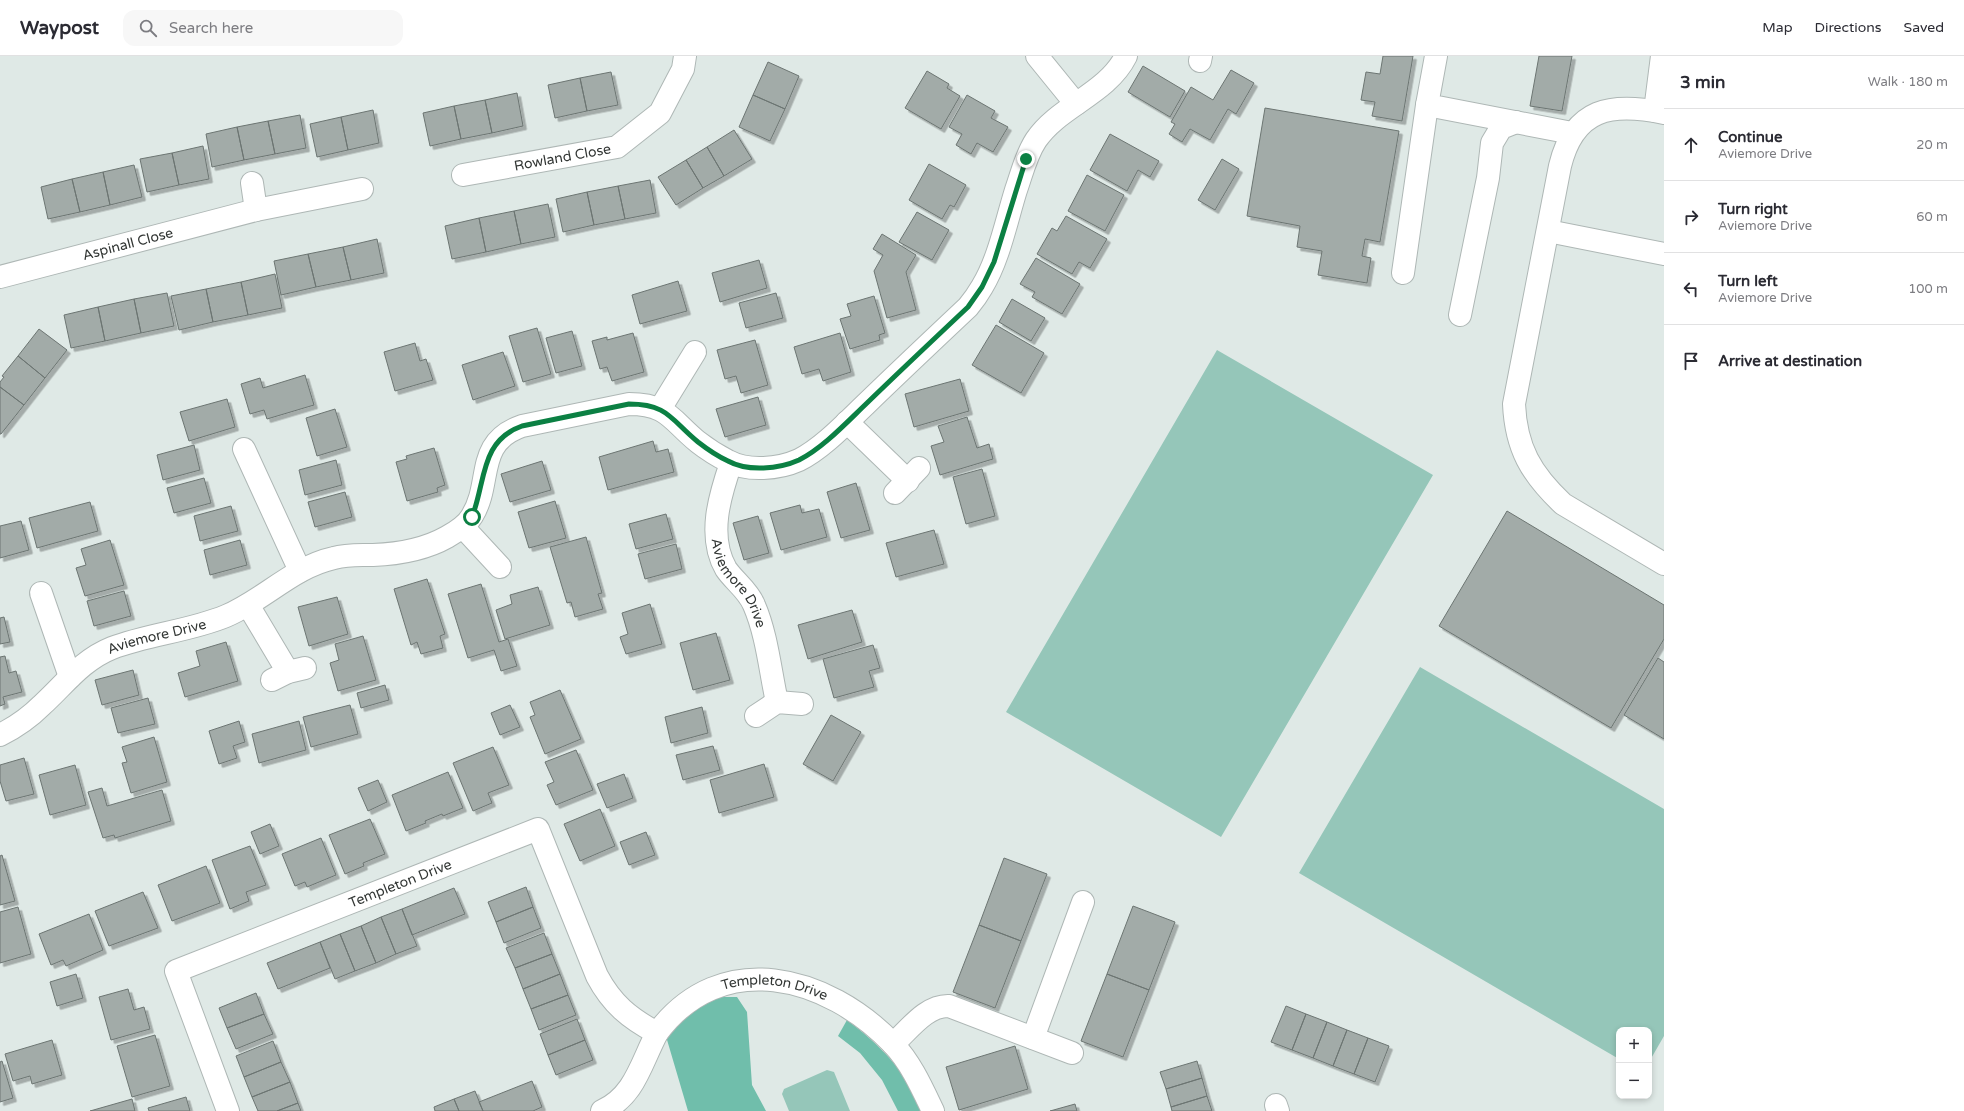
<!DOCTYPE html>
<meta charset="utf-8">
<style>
:root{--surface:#fff;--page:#f7f7f7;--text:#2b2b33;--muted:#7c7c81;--line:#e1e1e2}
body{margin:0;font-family:"Varela Round",sans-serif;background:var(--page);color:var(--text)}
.controls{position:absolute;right:12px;bottom:12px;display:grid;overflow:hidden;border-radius:8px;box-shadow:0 2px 6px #0003}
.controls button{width:36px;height:36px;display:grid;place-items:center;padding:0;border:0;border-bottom:1px solid var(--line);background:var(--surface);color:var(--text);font:20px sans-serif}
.stop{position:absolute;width:12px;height:12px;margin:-9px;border:3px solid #0b8043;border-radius:50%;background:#fff}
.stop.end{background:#0b8043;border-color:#fff;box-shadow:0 1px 4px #0008}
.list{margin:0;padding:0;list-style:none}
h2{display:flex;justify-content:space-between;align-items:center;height:52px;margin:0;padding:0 16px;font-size:17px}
h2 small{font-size:13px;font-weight:400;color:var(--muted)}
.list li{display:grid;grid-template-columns:26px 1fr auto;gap:12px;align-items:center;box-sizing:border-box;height:72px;padding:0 16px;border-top:1px solid var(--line)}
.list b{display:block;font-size:15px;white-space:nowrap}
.list p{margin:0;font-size:13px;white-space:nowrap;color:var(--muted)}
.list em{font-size:13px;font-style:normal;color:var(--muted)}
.icon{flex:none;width:22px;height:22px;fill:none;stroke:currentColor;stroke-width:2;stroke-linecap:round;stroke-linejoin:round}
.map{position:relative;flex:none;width:1664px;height:1055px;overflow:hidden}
header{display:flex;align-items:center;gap:24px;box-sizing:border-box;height:56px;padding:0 20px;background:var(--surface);border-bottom:1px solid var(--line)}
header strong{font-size:19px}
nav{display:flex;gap:22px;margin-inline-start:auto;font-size:14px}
.search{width:280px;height:36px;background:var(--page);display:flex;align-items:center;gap:10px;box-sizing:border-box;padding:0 14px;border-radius:12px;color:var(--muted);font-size:15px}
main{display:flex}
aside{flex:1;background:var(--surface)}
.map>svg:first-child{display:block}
.green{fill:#95c6b9}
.forest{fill:#70beab}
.building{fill:#a2aba8;stroke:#6c7572;filter:url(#shadow)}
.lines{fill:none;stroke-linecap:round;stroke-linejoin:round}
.minor-casing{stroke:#aeb7b5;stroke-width:24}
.minor{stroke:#fff;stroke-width:22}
.route{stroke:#0b8043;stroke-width:5}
.labels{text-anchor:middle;stroke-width:3;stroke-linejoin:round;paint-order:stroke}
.street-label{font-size:14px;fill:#323634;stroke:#dfe9e6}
</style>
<header>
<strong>Waypost</strong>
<div class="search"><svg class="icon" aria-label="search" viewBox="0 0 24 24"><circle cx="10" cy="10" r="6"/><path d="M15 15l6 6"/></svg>Search here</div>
<nav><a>Map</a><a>Directions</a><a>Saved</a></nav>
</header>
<main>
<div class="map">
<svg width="1664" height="1055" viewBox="0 0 1664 1055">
<defs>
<filter id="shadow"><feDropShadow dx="3.5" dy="3.5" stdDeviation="0" flood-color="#0004"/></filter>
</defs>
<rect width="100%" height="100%" fill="#dfe9e6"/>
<path class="green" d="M1217,294L1433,419L1221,781L1006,656Z
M1420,611L1664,753V980L1649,1006V974H1619V1003L1299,817Z
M827,1014L834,1016L850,1055H789L782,1038L784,1033Z"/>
<path class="forest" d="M717,941H737L747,956L752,1029L766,1055H688L665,977L686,957Z
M847,964C878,987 909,1018 923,1055H898L882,1024L860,997L838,980Z"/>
<path class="building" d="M1383,0H1413L1402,65L1372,60L1375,46L1361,44L1366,16L1380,18Z
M1539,0H1572L1562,55L1530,50Z
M768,6L799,20L785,53L753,39Z
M1143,10L1185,35L1170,61L1128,36Z
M1231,14L1254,27L1236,58L1228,53L1210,84L1190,73L1182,86L1169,78L1175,68L1171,66L1191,31L1213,44Z
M927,15L949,28L947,32L960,40L941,73L905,52Z
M611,16L618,49L587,55L580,22Z
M580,22L587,55L555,62L548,29Z
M517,37L523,70L492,77L485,44Z
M753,39L785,53L770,85L739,71Z
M967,39L995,55L991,62L1008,71L993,96L977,87L971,98L956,89L962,78L949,71Z
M485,44L492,77L461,83L454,50Z
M454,50L461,83L430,90L423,57Z
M1265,52L1399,75L1380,186L1365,183L1362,200L1371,202L1367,227L1318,219L1322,195L1297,191L1300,170L1247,160Z
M373,54L379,87L348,94L341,61Z
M300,59L306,92L275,98L268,65Z
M341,61L348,94L317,101L310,68Z
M268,65L275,98L244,104L237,71Z
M237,71L244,104L212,111L206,78Z
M734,74L752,103L724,120L707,91Z
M1110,78L1159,105L1150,121L1138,114L1127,135L1090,114Z
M203,90L209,123L179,129L172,97Z
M707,91L724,120L703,132L686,104Z
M172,97L179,129L147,136L140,103Z
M1222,103L1239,113L1215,154L1198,144Z
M686,104L703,132L676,149L658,121Z
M929,108L966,129L954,151L950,149L942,163L909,144Z
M134,109L142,141L110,149L103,116Z
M103,116L110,149L80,156L72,123Z
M1087,119L1124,139L1105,175L1068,155Z
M72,123L80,156L48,163L41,131Z
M650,124L656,157L625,163L618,130Z
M618,130L625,163L594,169L587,136Z
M587,136L594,169L563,176L556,143Z
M548,148L555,181L521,188L514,155Z
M514,155L521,188L486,196L479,162Z
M917,156L949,174L932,204L899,186Z
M1066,160L1107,183L1090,212L1079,206L1072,218L1037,198L1052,172L1057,175Z
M479,162L486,196L452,203L445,170Z
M882,178L916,199L906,216L916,254L887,262L874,215L883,199L873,193Z
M377,183L384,217L351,224L343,191Z
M343,191L351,224L316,231L308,198Z
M308,198L316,231L281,239L274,205Z
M1036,202L1080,228L1062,258L1032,241L1035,236L1020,228Z
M759,204L767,232L720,246L712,217Z
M275,218L282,252L248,259L241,226Z
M678,225L687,255L640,268L632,239Z
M241,226L248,259L213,266L206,233Z
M206,233L213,266L179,274L171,240Z
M167,237L174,270L141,277L134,243Z
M776,237L783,262L746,272L739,247Z
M874,240L885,277L879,279L880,284L850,293L840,263L851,260L847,248Z
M134,243L141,277L105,285L98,251Z
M1012,243L1045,262L1031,285L999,266Z
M98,251L105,285L71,292L64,259Z
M996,269L1044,297L1021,337L972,309Z
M537,272L551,318L523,326L509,280Z
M39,273L67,294L45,322L18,300Z
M572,275L582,310L556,317L546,282Z
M633,277L644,316L612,325L607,311L600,313L592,285L607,281V284Z
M840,277L851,316L823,325L819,313L802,318L794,291Z
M755,284L768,329L741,337L736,320L725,323L717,294Z
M415,287L420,305L426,303L433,324L395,335L384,296Z
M503,296L515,330L473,344L462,309Z
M18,300L45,322L24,349L0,331V326L4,321L2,320Z
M305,319L314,349L267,363L264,354L250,358L241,328L260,322L263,332Z
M960,323L969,355L914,371L905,338Z
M0,331L24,349L1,378H0Z
M758,341L766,369L725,381L716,353Z
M227,343L235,371L189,385L180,356Z
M335,353L347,391L317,400L306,362Z
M967,361L977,392L989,388L993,403L940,419L931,390L944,386L938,370Z
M653,385L656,396L668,393L674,416L608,434L599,401Z
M194,389L200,414L163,424L157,399Z
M434,392L445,429L437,432L438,436L407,445L396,406L407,403L406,400Z
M336,404L342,429L305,439L299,414Z
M542,405L551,434L510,446L501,418Z
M982,413L995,460L966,468L953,421Z
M204,422L211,447L174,457L167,432Z
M856,427L870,474L841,482L827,436Z
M345,436L352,461L315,471L308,446Z
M555,445L566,482L529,492L518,456Z
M90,446L98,475L37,492L29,462Z
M800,449L802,457L819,453L827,481L781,494L770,457Z
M231,450L238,475L200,485L194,460Z
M1507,455L1664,549V583L1611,672L1439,570Z
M666,458L673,483L636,493L629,468Z
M758,460L769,497L744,504L733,467Z
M21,465L29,494L0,502V470Z
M934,474L944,508L896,521L886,487Z
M586,481L602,537L598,538L603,553L575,561L571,546L567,547L550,491Z
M110,484L124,529L85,540L76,512L86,509L81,493Z
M240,484L247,509L210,519L204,494Z
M676,488L682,513L645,523L638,498Z
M427,523L445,578L440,580L443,592L421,598L417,586L411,589L394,533Z
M481,528L499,586L508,583L517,610L501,615L494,594L468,602L448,538Z
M538,531L550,569L505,583L496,554L512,548L510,539Z
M124,535L131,560L94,570L87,545Z
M337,541L348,578L309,590L298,551Z
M650,548L662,588L626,598L620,581L628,578L622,557Z
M852,554L862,586L808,603L798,569Z
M4,561L10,586L0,588V562Z
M716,577L730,624L693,634L680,587Z
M363,580L376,624L338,635L330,607L339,604L335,588Z
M226,586L238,625L185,641L178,617L200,610L196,595Z
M873,589L880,612L869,615L874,631L834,642L823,603Z
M5,600L9,617L16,615L22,636L3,641L5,648L0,650V601Z
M1658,602L1664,606V683L1624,659Z
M133,614L139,639L102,649L95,624Z
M385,629L389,644L361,652L357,637Z
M560,634L581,683L545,698L530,661L535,659L530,646Z
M148,642L155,668L118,677L111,652Z
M350,649L358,678L311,691L303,661Z
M510,649L520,671L500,679L491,657Z
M702,651L708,677L671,687L665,661Z
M831,659L861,676L833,725L803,708Z
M239,665L245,686L233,690L237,702L219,708L209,675Z
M299,665L306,694L259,707L252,678Z
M154,681L167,726L131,737L122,707L127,706L122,691Z
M713,690L720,714L683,724L676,699Z
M493,691L509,729L488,737L492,747L473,755L453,707Z
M576,694L593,734L556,749L547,729L554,726L545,706Z
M24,702L34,738L6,745L0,725V709Z
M764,708L774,741L719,757L710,724Z
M75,709L86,749L50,759L39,719Z
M448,716L463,752L443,760L442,758L425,765L426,767L406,775L392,739Z
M624,718L633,742L607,752L597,728Z
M378,724L387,746L368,755L358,732Z
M102,732L107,750L162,734L171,765L115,782L114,779L103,782L88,736Z
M600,753L615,790L580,805L564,768Z
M370,763L385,798L363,807L364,810L345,818L329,779Z
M270,768L279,790L260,798L251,776Z
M646,776L655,799L629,809L620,786Z
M321,782L336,819L307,831L305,826L295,830L282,798Z
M250,790L266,829L246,836L249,845L230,853L212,804Z
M2,799L15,845L0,849V800Z
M1004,802L1047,818L1021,885L979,869Z
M206,810L220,847L172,865L158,829Z
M526,831L533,851L496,866L488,846Z
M454,832L465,858L412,879L402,853Z
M143,836L158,872L109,890L95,855Z
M1133,850L1175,866L1149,934L1107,918Z
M18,851L31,898L0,907V856Z
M533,851L541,872L504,887L496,866Z
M402,853L417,890L396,898L381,861Z
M89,858L103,894L66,910L63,904L51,909L39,878Z
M381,861L396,898L376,907L361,870Z
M979,869L1021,885L995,952L953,936Z
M361,870L376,907L355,915L340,878Z
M544,877L552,898L515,912L506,892Z
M340,878L355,915L335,923L320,886Z
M320,886L330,912L278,933L267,907Z
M552,898L560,918L523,933L515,912Z
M76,918L83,942L57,950L50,926Z
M560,918L568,939L531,953L523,933Z
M1107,918L1149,934L1123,1001L1081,985Z
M128,933L134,954L144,951L150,973L111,984L99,941Z
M256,937L264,958L227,972L219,952Z
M568,939L576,959L539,974L531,953Z
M1286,950L1306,958L1292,994L1271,986Z
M264,958L273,978L236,993L227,972Z
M1306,958L1327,966L1313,1002L1292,994Z
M577,963L585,984L548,999L540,978Z
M1327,966L1347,974L1333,1010L1313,1002Z
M1347,974L1368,982L1354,1018L1333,1010Z
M155,979L170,1030L132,1041L117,990Z
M1368,982L1389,990L1375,1026L1354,1018Z
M52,984L62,1019L32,1028L30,1020L13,1025L5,998Z
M585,984L593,1004L556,1019L548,999Z
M273,985L281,1006L244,1021L236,1000Z
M1015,990L1028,1033L959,1054L946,1011Z
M2,1005L13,1042L0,1046V1006Z
M1197,1005L1202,1022L1166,1033L1160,1016Z
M281,1006L290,1026L252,1041L244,1021Z
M1202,1022L1207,1040L1171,1051L1166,1033Z
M532,1025L542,1051L533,1055H483L479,1046Z
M290,1026L298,1047L277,1055H258L252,1041Z
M475,1035L483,1055H459L454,1043Z
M1207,1040L1212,1055H1172L1171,1051Z
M186,1041L190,1055H149L148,1052Z
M132,1043L135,1055H90Z
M454,1043L459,1055H435L434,1051Z
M298,1047L301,1055H277Z
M1075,1048L1077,1055H1050Z"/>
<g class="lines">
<g class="minor-casing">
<g id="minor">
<path d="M1037,0L1076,48"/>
<path d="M1436,0L1427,49L1572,77"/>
<path d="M1200,5L1201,0"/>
<path d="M1655,55L1662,0"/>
<path d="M1664,57C1611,46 1574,52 1560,110L1514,348C1516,392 1531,418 1563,448L1664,508"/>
<path id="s1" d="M463,119L617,91L660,57L683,13L685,0"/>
<path d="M252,127L256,154L362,133"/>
<path d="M1548,175L1664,198"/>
<path d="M1403,217L1427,49"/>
<path id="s2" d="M0,221L256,154"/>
<path d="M1460,259L1488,122L1492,87L1501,72L1516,66"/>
<path d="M660,353L695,296"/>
<path d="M847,366L908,425"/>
<path d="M244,393L300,515"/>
<path id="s3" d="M731,407C720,439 707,480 726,513C734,525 748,534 754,549C767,579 770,614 777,646"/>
<path d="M895,437L919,412"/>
<path d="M463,471L500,511"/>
<path d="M41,537L70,621"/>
<path d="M248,549L288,616"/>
<path d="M272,624L288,616L305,612"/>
<path d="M756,660L777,646L802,648"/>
<path id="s4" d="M0,679C16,671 30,661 42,649C65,628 82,604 112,592C149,578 190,575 226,560C264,544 293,511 334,502C347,498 360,499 373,499C399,498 424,494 447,481C456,476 467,469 472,460C493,426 474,387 522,370L629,348C668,348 671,364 698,386C707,393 718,400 728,405C748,416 779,413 799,404C823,392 847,366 867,347C900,315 934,283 968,251C973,245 978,238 982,231C999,203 1006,166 1016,134C1022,117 1026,99 1036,84C1059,50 1107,38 1126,0"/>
<path id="s5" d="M657,977C721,891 827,919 893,988C911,1007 922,1032 933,1055"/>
<path d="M1033,982L1083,846"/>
<path d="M893,988C909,974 926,949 949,950L1072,997"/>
<path d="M1276,1049L1278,1055"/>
<path id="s6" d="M228,1055L176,915L538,773L597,920C612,948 629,962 657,977C641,1007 635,1040 602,1055"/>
</g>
</g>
<use href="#minor" class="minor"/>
</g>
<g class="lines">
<path class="route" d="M472,461C486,425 480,385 522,370L629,348C668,348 671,364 698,386C707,393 717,400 728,405C748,416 779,413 799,404C823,392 847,366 867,347C900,315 934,283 968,251L982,231L994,206L1026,103"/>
</g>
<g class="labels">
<g class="street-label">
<text dy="5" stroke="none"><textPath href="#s1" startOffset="101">Rowland Close</textPath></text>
<text dy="5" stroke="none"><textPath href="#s2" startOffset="132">Aspinall Close</textPath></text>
<text dy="5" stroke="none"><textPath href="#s3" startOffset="128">Aviemore Drive</textPath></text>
<text dy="5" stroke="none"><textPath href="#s4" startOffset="189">Aviemore Drive</textPath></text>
<text dy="5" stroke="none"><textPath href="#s6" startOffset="390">Templeton Drive</textPath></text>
<text dy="5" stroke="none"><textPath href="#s5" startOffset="136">Templeton Drive</textPath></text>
</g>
</g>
</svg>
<div class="controls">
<button>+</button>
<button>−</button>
</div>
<div class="stop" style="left:472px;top:461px"></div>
<div class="stop end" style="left:1026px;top:103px"></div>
</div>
<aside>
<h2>3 min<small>Walk · 180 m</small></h2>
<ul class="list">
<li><svg class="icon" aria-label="ahead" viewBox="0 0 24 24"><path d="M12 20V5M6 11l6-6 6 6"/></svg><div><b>Continue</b><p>Aviemore Drive</p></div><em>20 m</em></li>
<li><svg class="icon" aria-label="right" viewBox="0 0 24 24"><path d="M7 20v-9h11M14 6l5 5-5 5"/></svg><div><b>Turn right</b><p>Aviemore Drive</p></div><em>60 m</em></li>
<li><svg class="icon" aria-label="left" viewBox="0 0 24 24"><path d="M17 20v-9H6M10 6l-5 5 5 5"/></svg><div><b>Turn left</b><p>Aviemore Drive</p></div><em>100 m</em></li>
<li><svg class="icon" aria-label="arrive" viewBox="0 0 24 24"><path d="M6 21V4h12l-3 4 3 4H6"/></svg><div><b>Arrive at destination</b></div></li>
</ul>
</aside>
</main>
